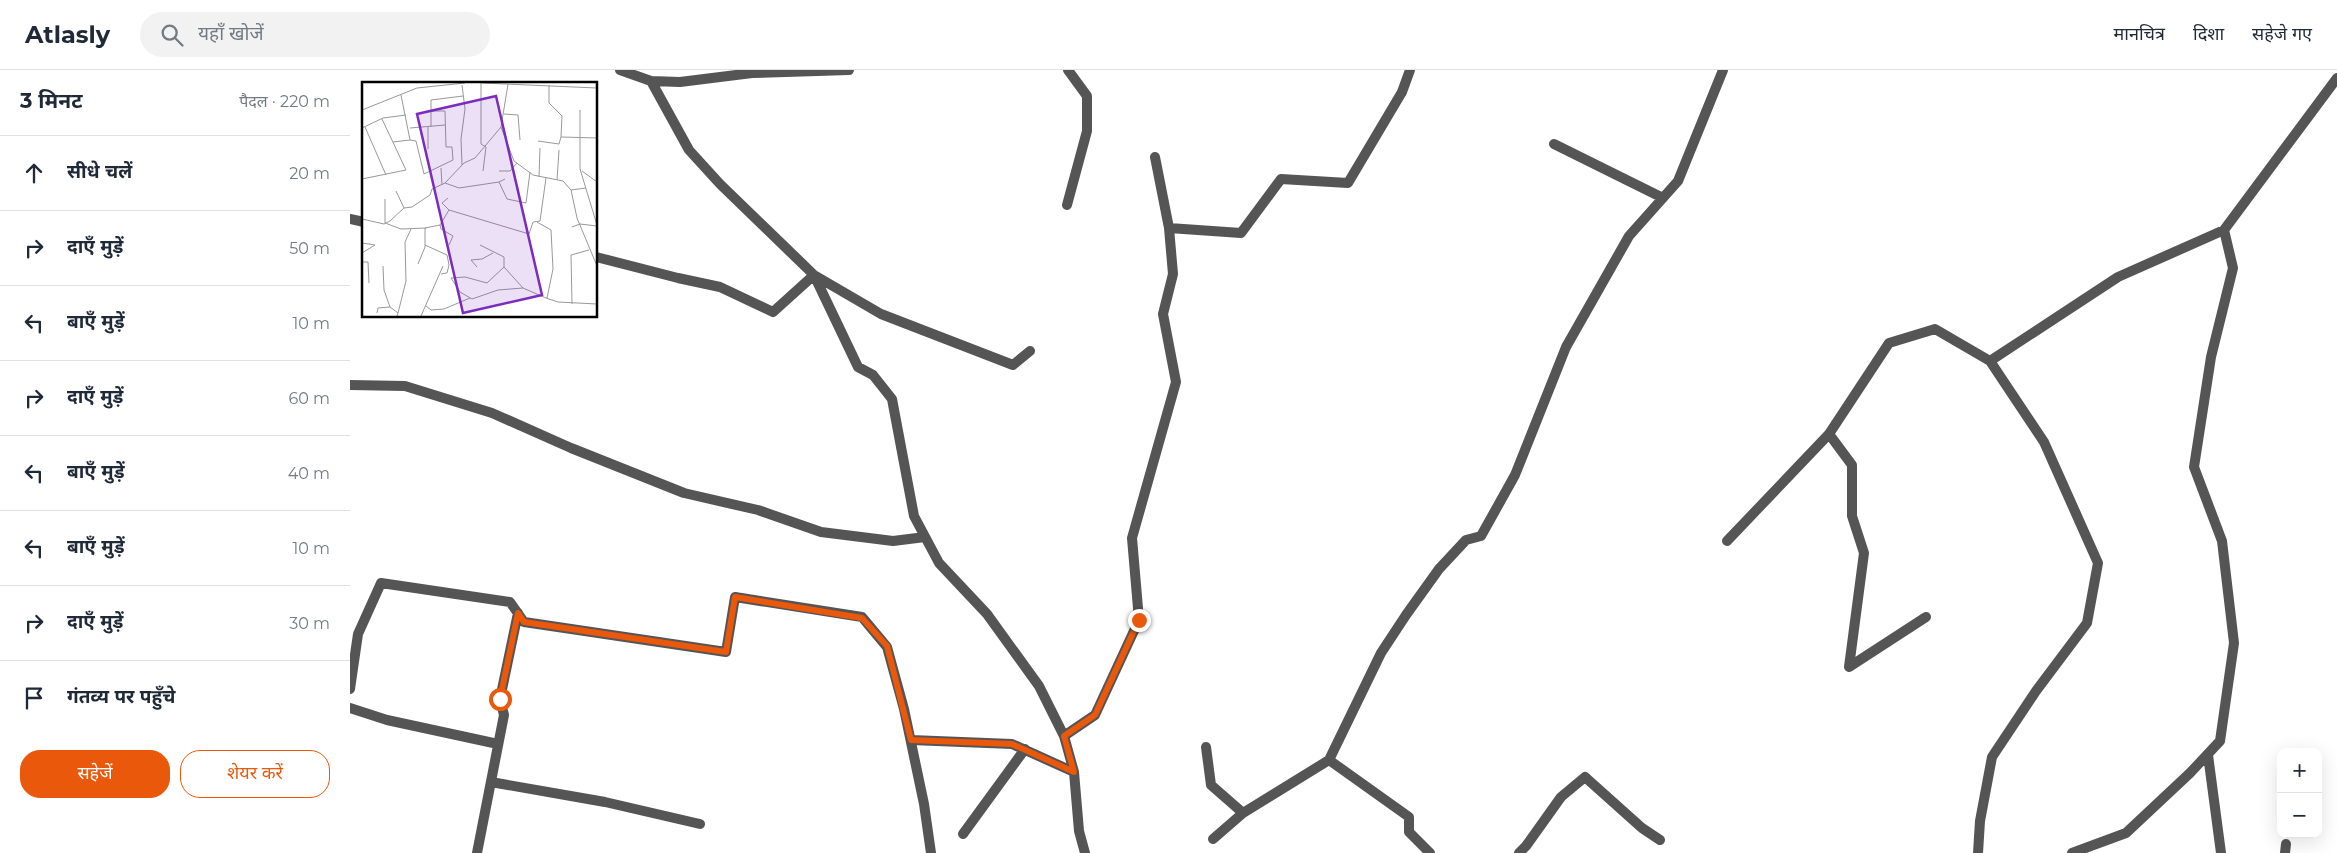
<!DOCTYPE html>
<html lang="hi">
<meta charset="utf-8">
<style>
:root{--surface:#fff;--page:#f2f2f3;--text:#1f2937;--muted:#747a83;--line:#e0e1e3;--accent:#ea580c}
body{margin:0;font-family:Montserrat,"Noto Sans Devanagari",sans-serif;background:var(--page);color:var(--text)}
.controls{position:absolute;right:15px;bottom:15px;display:grid;overflow:hidden;border-radius:10px;box-shadow:0 5px 20px #0002}
.controls button{width:45px;height:45px;display:grid;place-items:center;padding:0;border:0;border-bottom:1px solid var(--line);background:var(--surface);color:var(--text);font:25px sans-serif}
.stop{position:absolute;width:15px;height:15px;margin:-11px;border:4px solid #ea580c;border-radius:50%;background:#fff}
.stop.end{background:#ea580c;border-color:#fff;box-shadow:0 1px 5px #0008}
.list{margin:0;padding:0;list-style:none}
h2{display:flex;justify-content:space-between;align-items:center;height:65px;margin:0;padding:0 20px;font-size:21px}
h2 small{font-size:16px;font-weight:400;color:var(--muted)}
.list li{display:grid;grid-template-columns:32px 1fr auto;gap:15px;align-items:center;box-sizing:border-box;height:75px;padding:0 20px;border-top:1px solid var(--line)}
.list b{display:block;font-size:19px;white-space:nowrap}
.list em{font-size:16px;font-style:normal;color:var(--muted)}
.actions{display:flex;gap:10px;padding:15px 20px}
.actions a{flex:1;padding:11px 0;border:1px solid var(--accent);border-radius:20px;text-align:center;font-size:18px;color:var(--accent)}
.actions .main{background:var(--accent);color:#fff}
.icon{flex:none;width:28px;height:28px;fill:none;stroke:currentColor;stroke-width:2;stroke-linecap:round;stroke-linejoin:round}
.map{position:relative;flex:none;width:1987px;height:783px;overflow:hidden}
header{display:flex;align-items:center;gap:30px;box-sizing:border-box;height:70px;padding:0 25px;background:var(--surface);border-bottom:1px solid var(--line)}
header strong{font-size:24px}
nav{display:flex;gap:28px;margin-inline-start:auto;font-size:18px}
.search{width:350px;height:45px;background:var(--page);display:flex;align-items:center;gap:12px;box-sizing:border-box;padding:0 18px;border-radius:28px;color:var(--muted);font-size:19px}
main{display:flex}
aside{flex:1;background:var(--surface)}
.map>svg:first-child{display:block}
.lines{fill:none;stroke-linecap:round;stroke-linejoin:round}
.street{stroke:#555;stroke-width:10}
.route{stroke:#ea580c;stroke-width:6}
.inset-road{fill:none;stroke:#999;stroke-width:1}
.view{fill:#7b2cbf;fill-opacity:0.15;stroke:#7b2cbf;stroke-width:2.5}
.inset-edge{fill:none;stroke:#000;stroke-width:2.5}
</style>
<header>
<strong>Atlasly</strong>
<div class="search"><svg class="icon" aria-label="search" viewBox="0 0 24 24"><circle cx="10" cy="10" r="6"/><path d="M15 15l6 6"/></svg>यहाँ खोजें</div>
<nav><a>मानचित्र</a><a>दिशा</a><a>सहेजे गए</a></nav>
</header>
<main>
<aside>
<h2>3 मिनट<small>पैदल · 220 m</small></h2>
<ul class="list">
<li><svg class="icon" aria-label="ahead" viewBox="0 0 24 24"><path d="M12 20V5M6 11l6-6 6 6"/></svg><div><b>सीधे चलें</b></div><em>20 m</em></li>
<li><svg class="icon" aria-label="right" viewBox="0 0 24 24"><path d="M7 20v-9h11M14 6l5 5-5 5"/></svg><div><b>दाएँ मुड़ें</b></div><em>50 m</em></li>
<li><svg class="icon" aria-label="left" viewBox="0 0 24 24"><path d="M17 20v-9H6M10 6l-5 5 5 5"/></svg><div><b>बाएँ मुड़ें</b></div><em>10 m</em></li>
<li><svg class="icon" aria-label="right" viewBox="0 0 24 24"><path d="M7 20v-9h11M14 6l5 5-5 5"/></svg><div><b>दाएँ मुड़ें</b></div><em>60 m</em></li>
<li><svg class="icon" aria-label="left" viewBox="0 0 24 24"><path d="M17 20v-9H6M10 6l-5 5 5 5"/></svg><div><b>बाएँ मुड़ें</b></div><em>40 m</em></li>
<li><svg class="icon" aria-label="left" viewBox="0 0 24 24"><path d="M17 20v-9H6M10 6l-5 5 5 5"/></svg><div><b>बाएँ मुड़ें</b></div><em>10 m</em></li>
<li><svg class="icon" aria-label="right" viewBox="0 0 24 24"><path d="M7 20v-9h11M14 6l5 5-5 5"/></svg><div><b>दाएँ मुड़ें</b></div><em>30 m</em></li>
<li><svg class="icon" aria-label="arrive" viewBox="0 0 24 24"><path d="M6 21V4h12l-3 4 3 4H6"/></svg><div><b>गंतव्य पर पहुँचे</b></div></li>
</ul>
<div class="actions"><a class="main">सहेजें</a><a>शेयर करें</a></div>
</aside>
<div class="map">
<svg width="1987" height="783" viewBox="0 0 1987 783">
<rect width="100%" height="100%" fill="#fff"/>
<g class="lines">
<path class="street" d="M270,0L301,11L339,80L370,114L464,205L508,297L523,305L542,329L564,446L589,493L637,544L689,616L714,666L724,702L729,761L735,783
M301,11L330,12L402,3L499,0
M1204,74L1313,128
M805,87L819,158L891,163L931,109L998,113L1052,22L1060,0
M717,135L737,61V26L718,0
M0,149L14,152
M246,187L328,208L370,217L423,242L464,205L531,244L663,295L680,281
M0,315L55,316L142,343L221,378L334,423L408,440L471,462L543,471L575,467
M1479,364L1502,395V446L1514,483L1499,597L1576,547
M1377,471L1479,364L1539,273L1585,259L1640,291
M0,619L8,564L31,513L160,532L174,552L376,582L385,527L512,547L537,577L554,639L574,734L581,783
M0,638L37,650L148,674
M714,666L745,645L789,550L782,468L826,312L813,244L823,204L819,158
M561,670L662,674L724,702
M856,677L861,715L893,743L979,690L1031,583L1056,545L1089,499L1116,470L1131,466L1165,405L1216,277L1279,166L1328,111L1373,0
M1858,685L1871,783
M979,690L1059,747V762L1080,783
M141,712L255,732L350,754
M613,764L675,679
M863,769L893,743
M127,783L154,645L150,629L168,543
M1169,783L1176,776L1211,727L1235,707L1292,758L1310,770
M1628,783L1630,751L1642,687L1686,621L1737,553L1748,493L1694,372L1640,291L1768,207L1874,160L1987,8
M1722,783L1776,763L1840,703L1870,671L1884,573L1872,471L1844,397L1861,287L1883,198L1874,160
M1935,783L1936,774"/>
</g>
<g class="lines">
<path class="route" d="M150,629L168,543L174,552L376,582L385,527L512,548L537,576L561,670L662,674L724,702L714,666L745,645L789,550"/>
</g>
<g transform="translate(12 12)">
<rect width="235" height="235" fill="#fff"/>
<path class="inset-road" d="M119,1V62L124,65L121,89M120,1L235,6M100,3L103,27L99,57L100,83M187,3V21L200,34L199,55L235,56M39,13L48,58L54,59L62,92L91,78L90,65H84L83,29H70M0,28L55,6L103,1M218,28V87L235,143M142,32L156,33L158,58M3,45L24,93M66,45V67M69,45V18L101,14M139,45L152,79L171,93L201,99L209,108L224,106M0,46L21,36L44,33M48,46L83,43M176,59L197,62L199,55M31,60L48,58M79,86L80,103M137,89H148L155,81M220,89L235,100M177,95L178,66M0,97L44,88L20,37M143,97L137,100L145,117L164,121L168,90M195,98L197,68M83,101L97,106L137,100M209,108L215,136L235,184M34,109L42,126M86,116L80,121L87,128L167,152L171,140L178,139L184,96M23,117V141L39,147L64,146M0,137L22,142L28,139L42,126L50,125L68,113L70,107L83,101L102,81L113,76L139,45L146,2M175,140L189,148L191,187L185,216M210,145L218,142L235,144M0,161L13,163L0,171M63,163L85,173L87,183L85,191L79,192M87,163L91,154L79,147L78,143L87,128M118,163L142,175V185M0,180H6L7,201M56,182L63,165V146L78,143M21,184L22,208L28,225L36,231L35,234M115,185L109,178L120,177L131,171M161,206L136,208L110,217L98,210L89,196L103,195L125,201L142,185L161,206L184,216L196,220L235,222M210,222L209,173L227,168M64,224L69,228L82,227L108,216M15,231L16,226L28,225M36,231L44,199L43,160L49,147M59,234L81,184"/>
<path class="view" d="M134,14L180,213L101,231L55,32Z"/>
<rect width="235" height="235" class="inset-edge"/>
</g>
</svg>
<div class="controls">
<button>+</button>
<button>−</button>
</div>
<div class="stop" style="left:150px;top:629px"></div>
<div class="stop end" style="left:789px;top:550px"></div>
</div>
</main>
